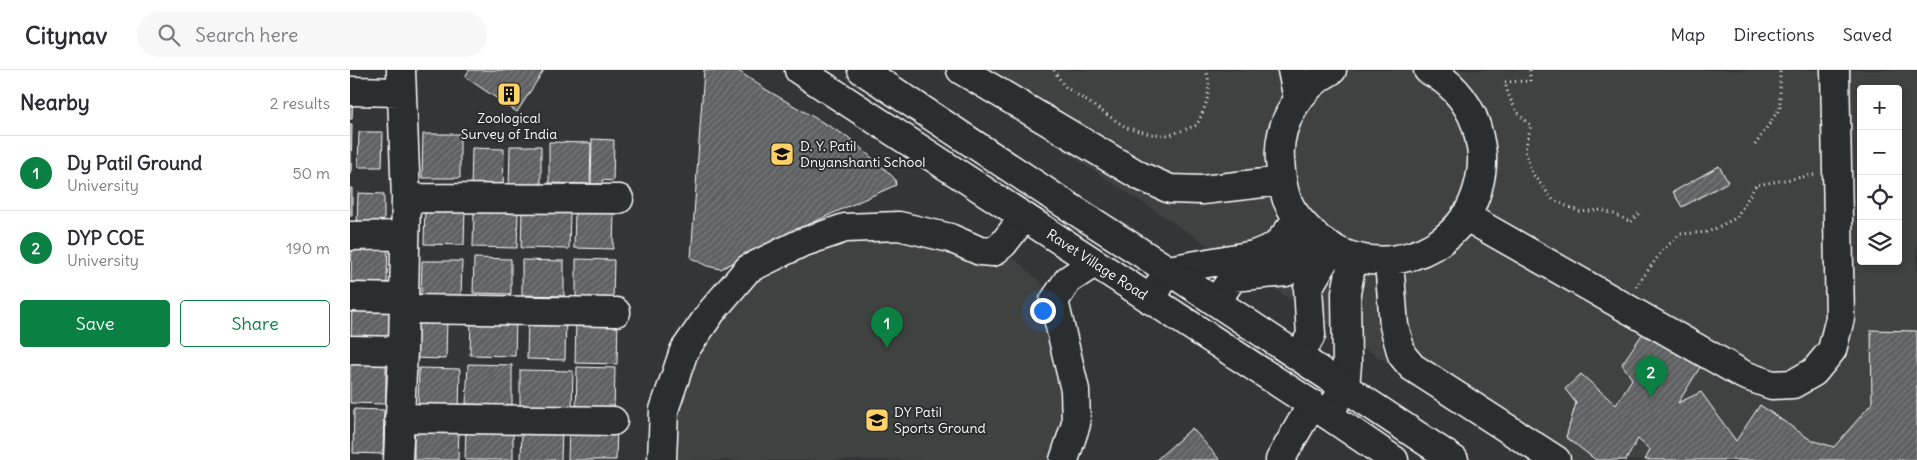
<!DOCTYPE html>
<meta charset="utf-8">
<style>
:root{--surface:#fff;--page:#f7f7f7;--text:#2b2b33;--muted:#7c7c81;--line:#e1e1e2;--accent:#0b8043}
body{margin:0;font-family:Delius,sans-serif;background:var(--page);color:var(--text)}
.controls{position:absolute;right:15px;top:15px;display:grid;overflow:hidden;border-radius:5px;box-shadow:0 2px 8px #0003}
.controls button{width:45px;height:45px;display:grid;place-items:center;padding:0;border:0;border-bottom:1px solid var(--line);background:var(--surface);color:var(--text);font:25px sans-serif}
.you{position:absolute;left:692px;top:240px;width:18px;height:18px;margin:-12px;border:4px solid #fff;border-radius:50%;background:#1a73e8;box-shadow:0 0 0 8px #1a73e833}
.badge{display:grid;place-items:center;width:32px;height:32px;border-radius:50%;background:var(--accent);color:#fff;font-size:16px;font-weight:700}
.pin{position:absolute;translate:-50% -41px;filter:drop-shadow(0 1px 2px #0008)}
.pin::after{content:'';position:absolute;top:26px;width:18px;height:15px;background:inherit;clip-path:polygon(0 0,100% 0,50% 100%)}
.list{margin:0;padding:0;list-style:none}
h2{display:flex;justify-content:space-between;align-items:center;height:65px;margin:0;padding:0 20px;font-size:21px}
h2 small{font-size:16px;font-weight:400;color:var(--muted)}
.list li{display:grid;grid-template-columns:32px 1fr auto;gap:15px;align-items:center;box-sizing:border-box;height:75px;padding:0 20px;border-top:1px solid var(--line)}
.list b{display:block;font-size:19px;white-space:nowrap}
.list p{margin:0;font-size:16px;white-space:nowrap;color:var(--muted)}
.list em{font-size:16px;font-style:normal;color:var(--muted)}
.actions{display:flex;gap:10px;padding:15px 20px}
.actions a{flex:1;padding:11px 0;border:1px solid var(--accent);border-radius:5px;text-align:center;font-size:18px;color:var(--accent)}
.actions .main{background:var(--accent);color:#fff}
.icon{flex:none;width:28px;height:28px;fill:none;stroke:currentColor;stroke-width:2;stroke-linecap:round;stroke-linejoin:round}
.map{position:relative;flex:none;width:1567px;height:390px;overflow:hidden}
header{display:flex;align-items:center;gap:30px;box-sizing:border-box;height:70px;padding:0 25px;background:var(--surface);border-bottom:1px solid var(--line)}
header strong{font-size:24px}
nav{display:flex;gap:28px;margin-inline-start:auto;font-size:18px}
.search{width:350px;height:45px;background:var(--page);display:flex;align-items:center;gap:12px;box-sizing:border-box;padding:0 18px;border-radius:28px;color:var(--muted);font-size:19px}
main{display:flex}
aside{flex:1;background:var(--surface)}
.map>svg:first-child{display:block}
.built{fill:#404243;fill-rule:evenodd}
.building{fill:url(#building-hatch);stroke:#fff}
.lines{fill:none;stroke-linecap:round;stroke-linejoin:round}
.minor-casing{stroke:#fff;stroke-width:31}
.major-casing{stroke:#fff;stroke-width:31}
.path{stroke:#fff;stroke-width:3;stroke-dasharray:1 4;stroke-linecap:butt}
.minor{stroke:#2a2d2e;stroke-width:28}
.major{stroke:#2a2d2e;stroke-width:28}
.labels{text-anchor:middle;stroke-width:4;stroke-linejoin:round;paint-order:stroke}
.poi-label{font-size:14px;fill:#fff;stroke:#2a2d2e;text-anchor:start}
.street-label{font-size:14px;fill:#fff;stroke:#2a2d2e}
</style>
<header>
<strong>Citynav</strong>
<div class="search"><svg class="icon" aria-label="search" viewBox="0 0 24 24"><circle cx="10" cy="10" r="6"/><path d="M15 15l6 6"/></svg>Search here</div>
<nav><a>Map</a><a>Directions</a><a>Saved</a></nav>
</header>
<main>
<aside>
<h2>Nearby<small>2 results</small></h2>
<ul class="list">
<li><span class="badge">1</span><div><b>Dy Patil Ground</b><p>University</p></div><em>50 m</em></li>
<li><span class="badge">2</span><div><b>DYP COE</b><p>University</p></div><em>190 m</em></li>
</ul>
<div class="actions"><a class="main">Save</a><a>Share</a></div>
</aside>
<div class="map">
<svg width="1567" height="390" viewBox="0 0 1567 390">
<defs>
<pattern id="building-hatch" width="6" height="6" patternUnits="userSpaceOnUse" patternTransform="scale(1.25)"><rect width="6" height="6" fill="#5f6162"/><path d="M-1 1l2-2M0 6l6-6M5 7l2-2" fill="none" stroke="#77797a"/></pattern>
</defs>
<rect width="100%" height="100%" fill="#333536"/>
<filter id="ink" filterUnits="userSpaceOnUse"><feTurbulence type="fractalNoise" baseFrequency=".02" numOctaves="2"/><feDisplacementMap in="SourceGraphic" scale="10" xChannelSelector="R" yChannelSelector="G"/><feConvolveMatrix kernelMatrix="1 2 1 2 8 2 1 2 1" color-interpolation-filters="sRGB"/></filter>
<g filter="url(#ink)">
<path class="built" d="M590,0H1567V390H1186ZM1511,19H1548V191H1511Z
M512,155L666,190L693,215L735,284L720,390H303L305,331L393,213Z"/>
<path class="building" d="M119,0H194L167,42L115,7Z
M354,0H387L415,19L498,67L537,101L545,109L546,115L437,164L371,199L357,196L341,188Z
M0,24H3L2,49H0Z
M0,54H2L1,104H0Z
M9,62H33L32,97H8Z
M73,64H110V108H72Z
M242,69L264,70L263,111L252,110V114H241Z
M199,72L241,73L240,114L199,113Z
M160,76H191V119H159Z
M122,78L154,79L153,120H121Z
M1369,96L1378,112L1332,137L1323,122Z
M0,118H2V146H0Z
M8,123L34,124V159H7Z
M75,137L115,138L114,175L74,174Z
M225,141H264L263,179L224,178Z
M124,142L168,143L167,178L123,177Z
M172,142L220,143L219,179L171,178Z
M2,167L38,168L37,213L1,212Z
M124,188L161,189V224L123,223Z
M226,189L264,190L263,232L226,231Z
M172,190L214,191V226L172,225Z
M72,191H112L111,227L71,226Z
M2,231L40,232L39,274L1,273Z
M178,245H216L215,290L177,289Z
M61,247L97,248L96,289L60,288Z
M226,247L268,248L267,294L225,293Z
M121,249L166,250L165,286L120,285Z
M1295,260L1352,294L1328,333L1351,322L1386,371L1410,335L1461,370L1484,377L1522,333L1521,260L1567,261V390H1295L1300,380L1288,369L1276,390H1246L1216,367L1226,333L1215,319L1231,304L1266,335L1282,309L1272,294Z
M0,288L36,289V334L0,333Z
M118,294L162,295V335L116,334Z
M227,297L265,298L264,343L226,342Z
M69,298L110,299L109,340L68,339Z
M170,300L223,301L222,341L170,340Z
M4,339L34,340L33,384L3,383Z
M219,355L267,356L266,390H218Z
M116,357L163,359V390H115Z
M172,357L212,358L211,390H171Z
M842,358L870,390H806Z
M64,359L109,360L108,390H64Z"/>
<g class="lines">
<g class="minor-casing">
<path id="minor" d="M611,0L790,106L820,119L852,120L931,111
M942,0L948,29
M982,0C951,16 927,53 930,90C931,104 932,117 937,130C943,144 952,153 962,163C1006,206 1080,197 1115,147C1126,131 1133,105 1132,86C1132,80 1130,73 1129,67C1124,39 1104,13 1078,0
M0,21L51,22
M56,128L269,129
M1115,146L1394,305L1422,315L1443,314L1464,302L1482,280L1490,248L1485,0
M0,166L55,165
M1039,191L1044,256L1052,285L1062,297L1206,390
M0,227L54,228
M801,230L818,200L904,185L926,176L948,149
M866,232L883,207L936,202L964,164
M54,239L266,242
M0,280L53,281
M949,287L961,265L958,218L982,177
M978,345L995,317L997,294L996,223L1003,187
M49,348L263,351
M48,390L53,281L56,128L51,0
M312,390L314,340L334,281L362,241L398,199L451,173L495,158L549,156L600,168L630,181L643,182L653,174L674,147
M714,390L726,354L725,320L704,231L718,210L744,193
M930,390L962,334"/>
</g>
<g class="major-casing">
<g id="major">
<path id="s1" d="M449,0L975,343L1044,390"/>
<path d="M512,0L707,129L818,200L1104,390"/>
</g>
</g>
<path class="path" d="M704,0L714,16L777,58L801,64L820,65L847,55C856,35 863,21 856,0
M1180,0V11L1155,12C1159,30 1166,44 1181,55L1175,80L1182,103L1203,130L1230,142L1251,140L1264,144L1281,152L1290,142
M1405,75L1430,38V0
M1286,217L1312,181L1330,164L1358,162L1386,148L1406,115L1464,105"/>
<use href="#minor" class="minor"/>
<use href="#major" class="major"/>
</g>
</g>
<defs>
<g id="building-square" transform="scale(1.25)"><rect x="-9" y="-9" width="18" height="18" rx="4" fill="#ffd166" stroke="#2a2d2e"/><path d="M-4-6H4V6H1V3H-1V6H-4ZM-2.5-4.3h1.7v1.8h-1.7ZM.8-4.3h1.7v1.8H.8ZM-2.5-1h1.7V.8h-1.7ZM.8-1h1.7V.8H.8Z" fill="#111"/></g>
<g id="school-square" transform="scale(1.25)"><rect x="-9" y="-9" width="18" height="18" rx="4" fill="#ffd166" stroke="#2a2d2e"/><path d="M0-5L7-2L0 1L-7-2ZM-4 1L0 2.5L4 1V4Q0 6-4 4Z" fill="#111"/></g>
<g id="university-square" transform="scale(1.25)"><rect x="-9" y="-9" width="18" height="18" rx="4" fill="#ffd166" stroke="#2a2d2e"/><path d="M0-5L7-2L0 1L-7-2ZM-4 1L0 2.5L4 1V4Q0 6-4 4Z" fill="#111"/></g>
</defs>
<g fill-rule="evenodd">
<use href="#building-square" x="159" y="24"/>
<use href="#school-square" x="432" y="84"/>
<use href="#university-square" x="527" y="350"/>
</g>
<g class="labels">
<g class="poi-label">
<text x="159" y="53" text-anchor="middle">Zoological<tspan x="159" dy="16">Survey of India</tspan></text>
<text x="450" y="81">D. Y. Patil<tspan x="450" dy="16">Dnyanshanti School</tspan></text>
<text x="544" y="347">DY Patil<tspan x="544" dy="16">Sports Ground</tspan></text>
</g>
<g class="street-label">
<text dy="5" stroke="none"><textPath href="#s1" startOffset="356">Ravet Village Road</textPath></text>
</g>
</g>
</svg>
<div class="controls">
<button>+</button>
<button>−</button>
<button><svg class="icon" aria-label="locate" viewBox="0 0 24 24"><circle cx="12" cy="12" r="6"/><path d="M12 2v4M12 18v4M2 12h4M18 12h4"/></svg></button>
<button><svg class="icon" aria-label="layers" viewBox="0 0 24 24"><path d="M12 4l9 5-9 5-9-5zM3 14l9 5 9-5"/></svg></button>
</div>
<div class="you"></div>
<div class="pin badge" style="left:537px;top:278px">1</div>
<div class="pin badge" style="left:1301px;top:327px">2</div>
</div>
</main>
